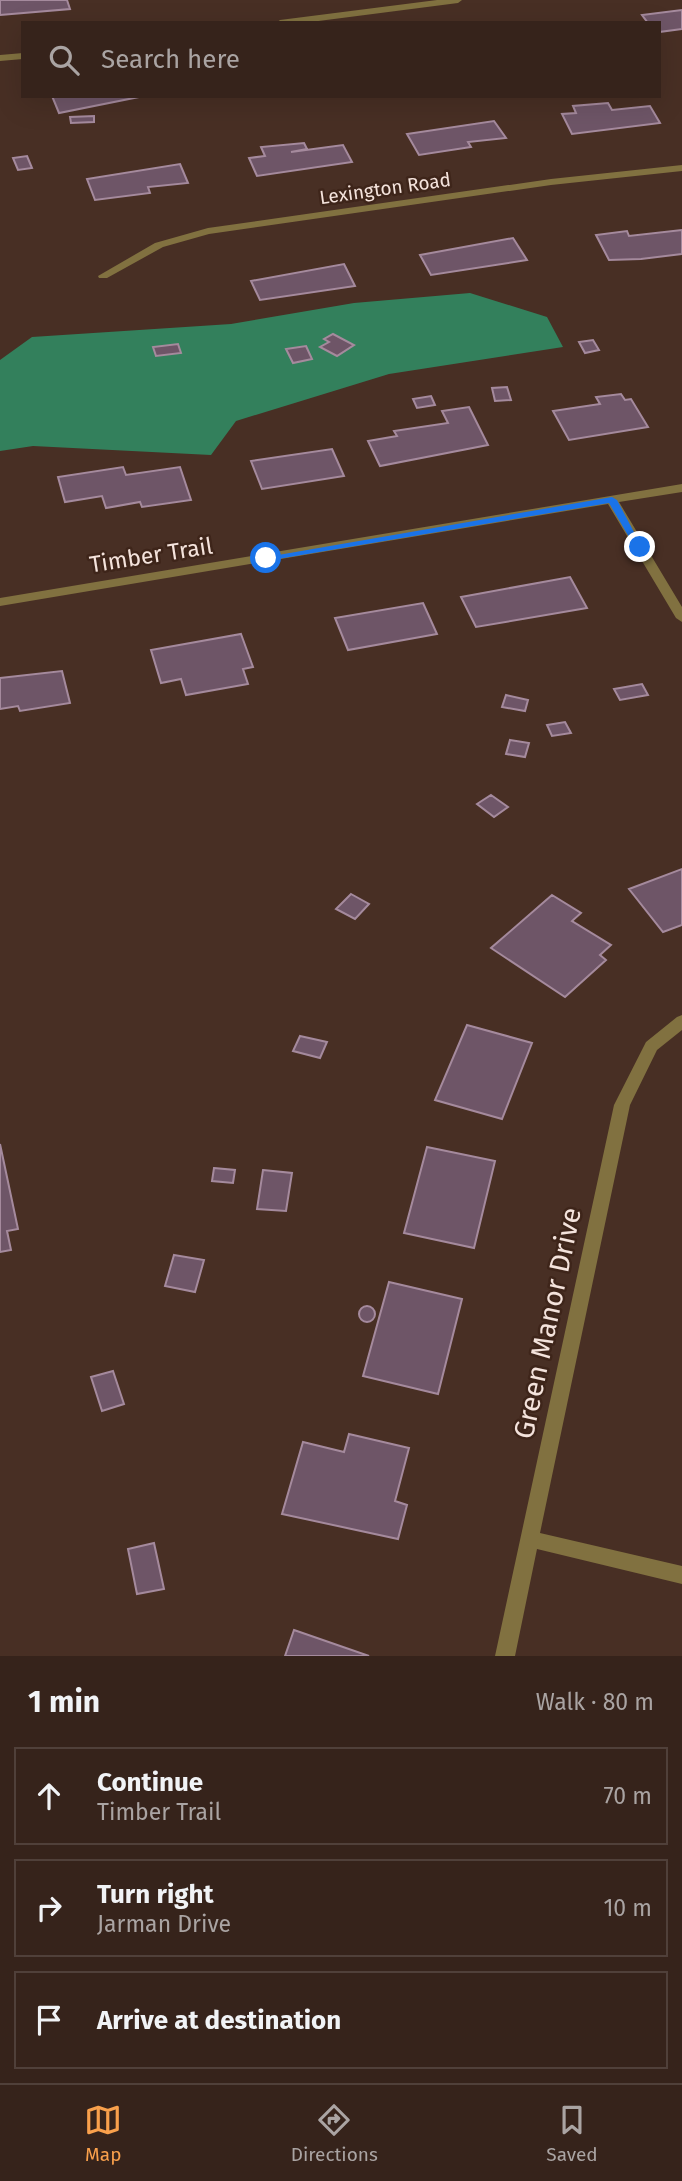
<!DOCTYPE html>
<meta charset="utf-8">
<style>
:root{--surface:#36231b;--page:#3d2b24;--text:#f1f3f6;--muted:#aaa4a3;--line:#50403a;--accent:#f9a04c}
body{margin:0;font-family:"Fira Sans",sans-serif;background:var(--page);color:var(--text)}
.stop{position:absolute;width:21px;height:21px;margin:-16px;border:5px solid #1a73e8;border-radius:50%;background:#fff}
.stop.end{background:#1a73e8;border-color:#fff;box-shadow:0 2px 7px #0008}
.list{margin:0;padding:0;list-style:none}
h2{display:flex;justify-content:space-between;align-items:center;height:91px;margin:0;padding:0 28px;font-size:30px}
h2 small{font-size:23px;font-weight:400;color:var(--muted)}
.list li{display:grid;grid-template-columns:46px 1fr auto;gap:21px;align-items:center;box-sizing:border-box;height:98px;margin:0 14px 14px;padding:0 14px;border:2px solid var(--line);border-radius:0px}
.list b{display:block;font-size:26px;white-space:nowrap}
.list p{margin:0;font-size:23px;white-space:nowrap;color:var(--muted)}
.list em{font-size:23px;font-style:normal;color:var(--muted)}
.icon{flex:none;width:38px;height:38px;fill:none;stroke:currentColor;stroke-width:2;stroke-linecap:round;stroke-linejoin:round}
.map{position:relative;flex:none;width:682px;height:1656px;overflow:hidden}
.search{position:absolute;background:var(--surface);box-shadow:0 7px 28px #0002;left:21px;right:21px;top:21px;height:77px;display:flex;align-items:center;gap:18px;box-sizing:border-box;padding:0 24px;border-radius:0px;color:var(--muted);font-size:26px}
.sheet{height:427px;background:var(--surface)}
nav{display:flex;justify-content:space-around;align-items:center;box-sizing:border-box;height:98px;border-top:2px solid var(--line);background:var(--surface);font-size:19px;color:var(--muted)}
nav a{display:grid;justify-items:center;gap:4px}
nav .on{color:var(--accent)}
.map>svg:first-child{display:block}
.forest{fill:#33805c}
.building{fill:#6e5567;stroke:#a58a9d;stroke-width:2}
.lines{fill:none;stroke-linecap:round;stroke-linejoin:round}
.minor{fill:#817140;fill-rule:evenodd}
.route{fill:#1a73e8}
.labels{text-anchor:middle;stroke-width:5;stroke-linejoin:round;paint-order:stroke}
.far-street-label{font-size:19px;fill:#f4e3dc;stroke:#3e251a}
.street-label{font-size:23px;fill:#f4e3dc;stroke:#3e251a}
.near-street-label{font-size:28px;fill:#f4e3dc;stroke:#3e251a}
</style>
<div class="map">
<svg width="682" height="1656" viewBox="0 0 682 1656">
<rect width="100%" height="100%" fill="#482f24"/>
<path class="forest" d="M470,293L547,317L563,347L389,374L236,421L211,455L33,446L0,451V360L32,337L231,324L354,303Z"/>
<path class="building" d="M0,0H67L70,9L0,15Z
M682,10V29L659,32V23H648L642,15Z
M52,96H144L59,113Z
M608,103L612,110L650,106L660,123L572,134L562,114L576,113L573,106Z
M94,116V122L71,123L70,117Z
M494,121L506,138L468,142L471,147L419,155L407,134Z
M304,143L307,149L291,152L343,145L352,162L257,176L249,158L265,156L261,147Z
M27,156L32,168L18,170L13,158Z
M180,164L188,183L148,187L150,193L95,200L87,179Z
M682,230V254L641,259L609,260L596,235L627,231L629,236Z
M513,238L527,260L431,275L420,255Z
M344,264L355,286L260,300L251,281Z
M333,334L354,345L337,356L320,347L329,342L324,339Z
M593,340L599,350L585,353L579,342Z
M178,344L181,353L156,356L153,347Z
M306,346L312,359L293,363L286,349Z
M507,387L511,400L495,401L492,388Z
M621,394L625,400L631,399L648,427L569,440L553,411L600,404L596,397Z
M431,396L435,405L417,408L413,399Z
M469,407L488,445L380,466L368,441L397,436L394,431L448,423L442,411Z
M332,449L344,476L262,489L251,461Z
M123,467L126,475L180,467L191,500L142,507L140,502L106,508L102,496L65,502L58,477Z
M570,577L587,608L476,627L461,597Z
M423,603L437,634L348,650L335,618Z
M241,634L253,667L243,669L248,684L186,695L181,679L161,683L151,650Z
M62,671L70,703L20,711L18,706L0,709V678Z
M642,684L648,695L620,700L614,689Z
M506,695L528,700L525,711L502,707Z
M565,722L571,733L552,736L547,725Z
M510,740L529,743L525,757L506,754Z
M491,795L508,807L494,817L477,804Z
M682,869V925L663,932L629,889Z
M351,894L369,904L355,919L336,909Z
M552,895L581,913L572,921L611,945L600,955L606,960L565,997L491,948Z
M467,1025L532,1043L502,1119L435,1100Z
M300,1036L327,1042L320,1058L293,1051Z
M0,1144L18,1229L7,1231L11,1250L0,1252Z
M427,1147L495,1161L474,1248L404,1233Z
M214,1168L235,1170L233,1183L212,1181Z
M263,1170L292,1173L286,1211L257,1209Z
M174,1255L204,1260L195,1292L165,1286Z
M389,1282L462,1299L438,1394L363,1376Z
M359 1314a8 8 0 1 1 16 0a8 8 0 1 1-16 0Z
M113,1371L124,1404L102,1411L91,1377Z
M349,1434L409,1448L395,1501L407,1505L398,1539L282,1514L303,1442L344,1452Z
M154,1543L164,1589L137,1594L128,1549Z
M294,1630L369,1656H285Z"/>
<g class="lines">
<path class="minor" d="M437,0H462L458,3L303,23H276L280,20Z
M23,53V59L0,61V55Z
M682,165V171L551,185L209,234L163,247L107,278H99L98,276L155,243L208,228L551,179Z
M682,484V492L619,502L682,607V622L676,618L608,504L0,606V598Z
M682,1015V1030L657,1050L630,1105L540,1533L682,1566V1584L537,1549L515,1656H495L614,1105L646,1042L677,1017Z"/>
</g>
<path class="route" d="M612,497L617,500L643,549H636L609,503L266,561L261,558Z"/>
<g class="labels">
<g class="far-street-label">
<text transform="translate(385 188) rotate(-8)" y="7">Lexington Road</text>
</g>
<g class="street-label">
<text transform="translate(151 555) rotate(-9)" y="8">Timber Trail</text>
</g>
<g class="near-street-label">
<text transform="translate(547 1323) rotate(-78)" y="10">Green Manor Drive</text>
</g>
</g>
</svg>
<div class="stop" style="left:266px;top:558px"></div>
<div class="stop end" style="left:640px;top:547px"></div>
<div class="search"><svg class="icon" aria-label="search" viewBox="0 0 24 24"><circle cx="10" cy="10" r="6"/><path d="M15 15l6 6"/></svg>Search here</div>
</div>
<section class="sheet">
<h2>1 min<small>Walk · 80 m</small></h2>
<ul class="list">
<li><svg class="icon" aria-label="ahead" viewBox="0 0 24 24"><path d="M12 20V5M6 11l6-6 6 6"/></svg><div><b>Continue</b><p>Timber Trail</p></div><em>70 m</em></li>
<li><svg class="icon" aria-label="right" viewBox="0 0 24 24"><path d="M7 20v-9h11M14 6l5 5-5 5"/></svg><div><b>Turn right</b><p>Jarman Drive</p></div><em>10 m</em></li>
<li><svg class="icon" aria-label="arrive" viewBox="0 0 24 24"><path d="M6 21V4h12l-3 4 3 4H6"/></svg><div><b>Arrive at destination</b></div></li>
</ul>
</section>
<nav>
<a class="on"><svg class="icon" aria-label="map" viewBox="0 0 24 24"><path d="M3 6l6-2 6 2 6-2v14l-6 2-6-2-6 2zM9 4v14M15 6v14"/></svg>Map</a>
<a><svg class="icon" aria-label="directions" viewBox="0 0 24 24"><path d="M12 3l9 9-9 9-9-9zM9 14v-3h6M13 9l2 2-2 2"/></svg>Directions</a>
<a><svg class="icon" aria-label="saved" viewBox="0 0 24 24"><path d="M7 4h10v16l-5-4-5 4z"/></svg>Saved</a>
</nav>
